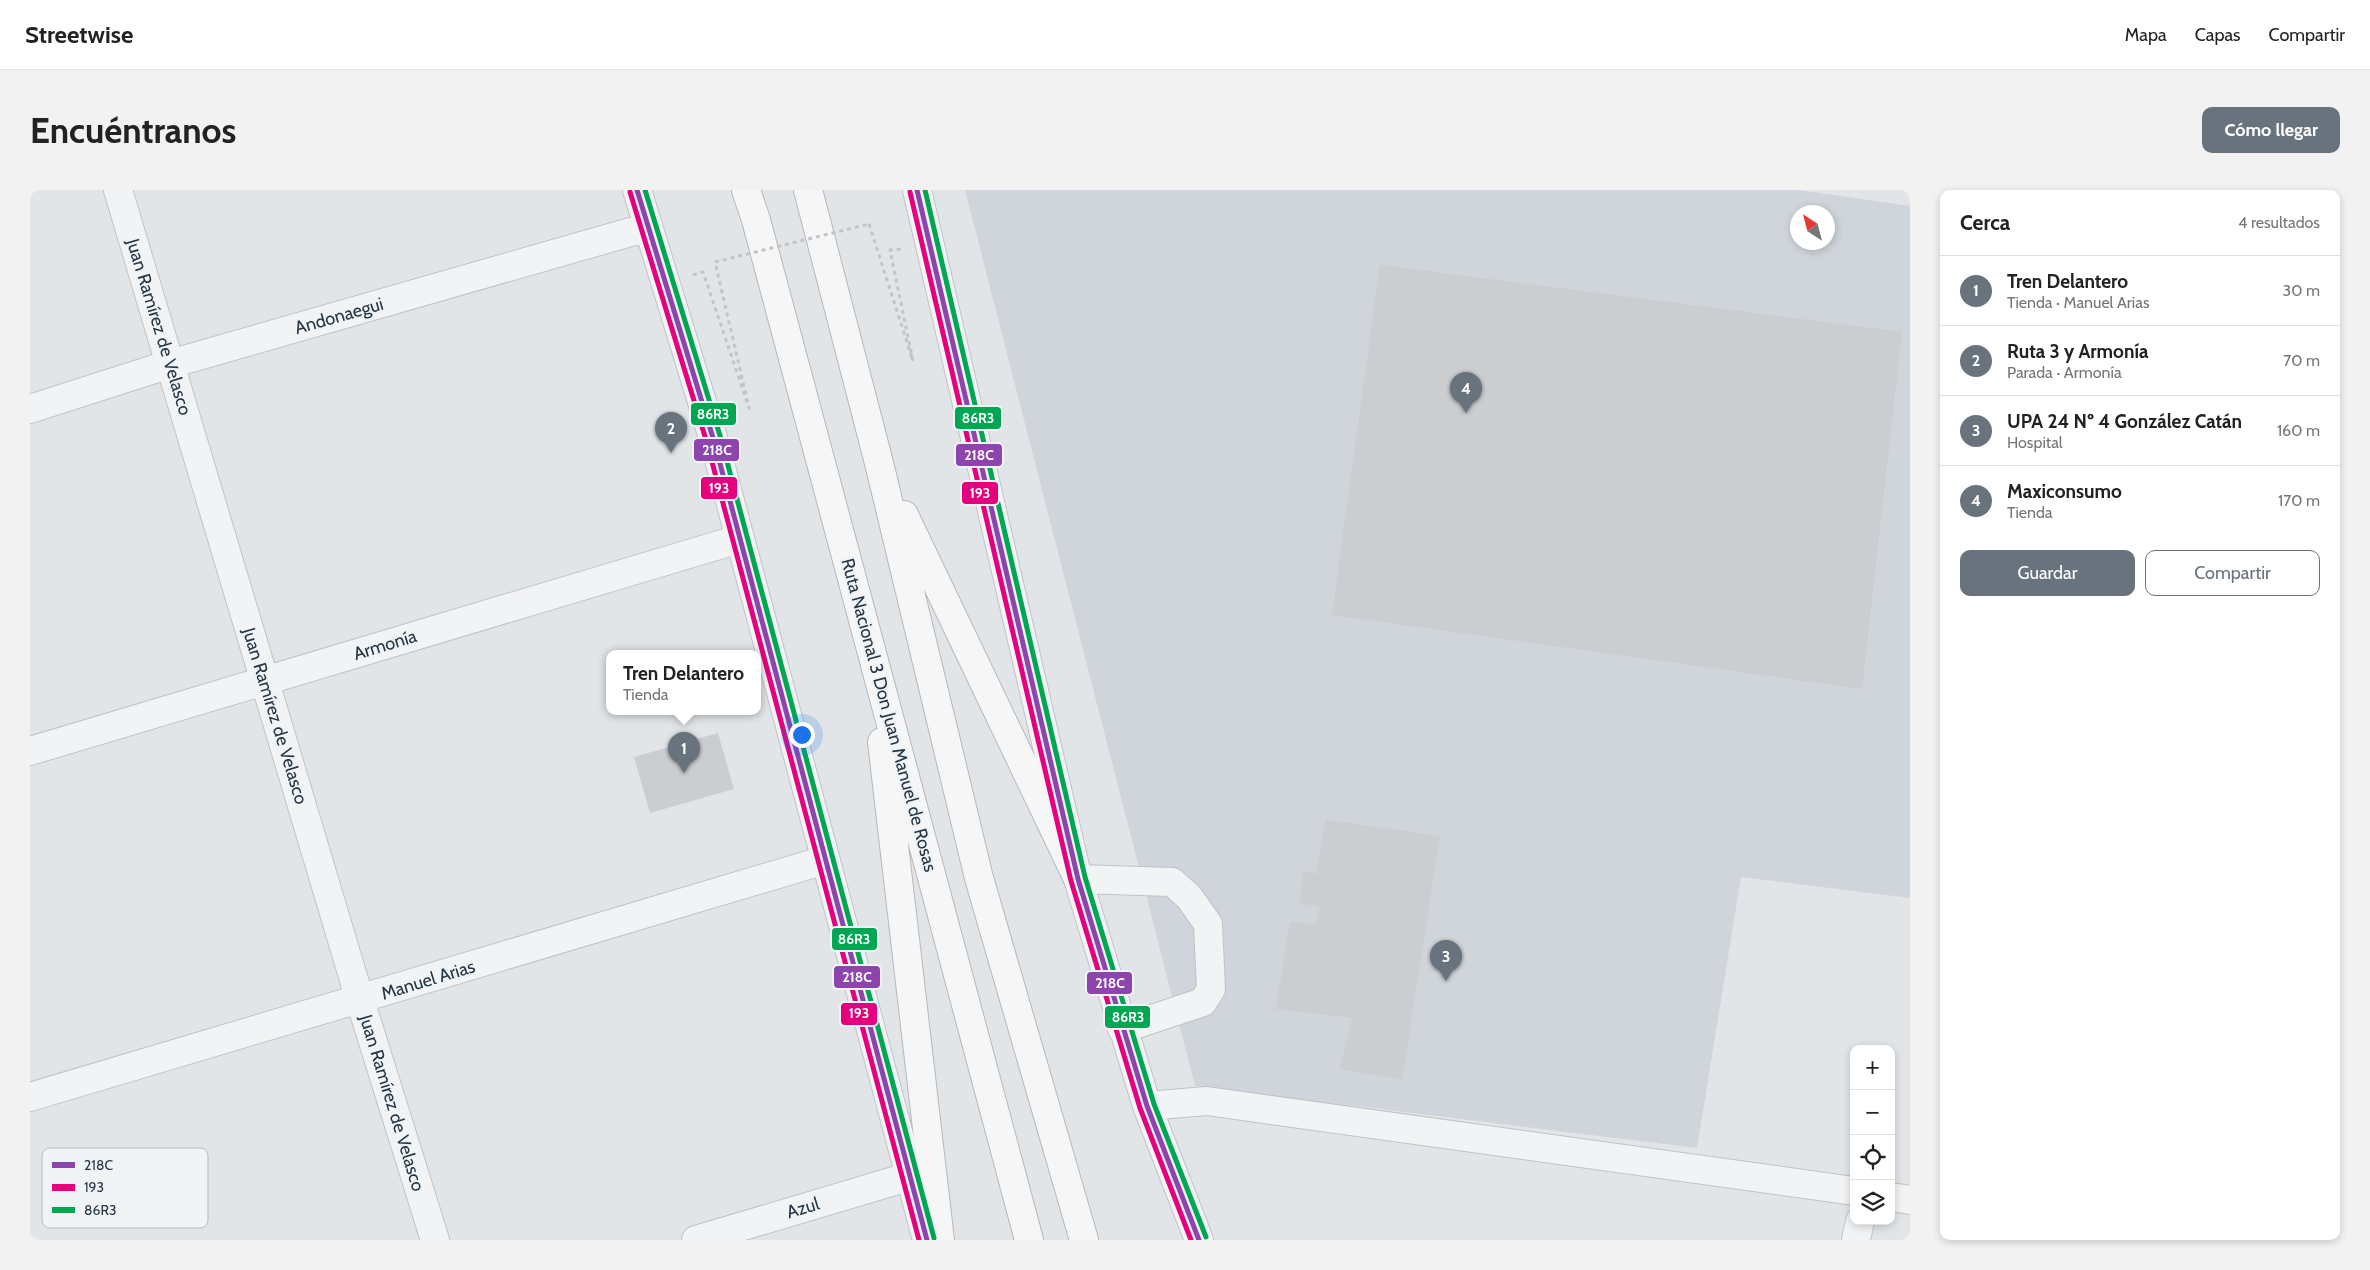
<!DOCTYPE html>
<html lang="es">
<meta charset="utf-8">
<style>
:root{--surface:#fff;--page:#f2f2f2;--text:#222;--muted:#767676;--line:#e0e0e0;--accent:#68737d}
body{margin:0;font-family:Cabin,sans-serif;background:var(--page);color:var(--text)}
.controls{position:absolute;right:15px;bottom:15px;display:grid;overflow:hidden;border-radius:10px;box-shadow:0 2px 8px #0003}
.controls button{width:45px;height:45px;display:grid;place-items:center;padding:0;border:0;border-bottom:1px solid var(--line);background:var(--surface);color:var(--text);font:25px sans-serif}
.compass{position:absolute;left:1760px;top:15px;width:45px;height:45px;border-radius:50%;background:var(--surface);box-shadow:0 2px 8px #0003;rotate:324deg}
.you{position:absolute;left:771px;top:544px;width:18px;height:18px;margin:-12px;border:4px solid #fff;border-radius:50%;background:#1a73e8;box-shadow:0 0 0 8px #1a73e833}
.badge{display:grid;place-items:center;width:32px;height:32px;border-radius:50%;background:var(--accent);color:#fff;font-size:16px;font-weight:700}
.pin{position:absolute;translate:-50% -41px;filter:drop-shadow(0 1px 2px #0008)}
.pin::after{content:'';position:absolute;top:26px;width:18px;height:15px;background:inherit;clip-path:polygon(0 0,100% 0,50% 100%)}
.popup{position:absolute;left:576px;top:460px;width:155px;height:65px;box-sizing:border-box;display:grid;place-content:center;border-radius:10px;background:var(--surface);filter:drop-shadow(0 1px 4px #0005);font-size:16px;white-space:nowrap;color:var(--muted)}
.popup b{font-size:19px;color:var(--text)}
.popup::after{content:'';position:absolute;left:50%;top:100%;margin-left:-10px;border:10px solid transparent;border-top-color:var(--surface)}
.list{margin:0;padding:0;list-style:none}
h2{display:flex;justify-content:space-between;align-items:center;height:65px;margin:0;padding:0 20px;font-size:21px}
h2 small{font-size:16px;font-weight:400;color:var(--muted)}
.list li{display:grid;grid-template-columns:32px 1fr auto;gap:15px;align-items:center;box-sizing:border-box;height:70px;padding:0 20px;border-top:1px solid var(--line)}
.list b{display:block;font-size:19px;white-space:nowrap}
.list p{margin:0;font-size:16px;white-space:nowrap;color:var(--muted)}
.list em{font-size:16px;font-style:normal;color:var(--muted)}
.actions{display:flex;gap:10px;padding:15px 20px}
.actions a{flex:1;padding:11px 0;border:1px solid var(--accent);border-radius:10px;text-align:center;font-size:18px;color:var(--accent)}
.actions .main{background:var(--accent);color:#fff}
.icon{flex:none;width:28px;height:28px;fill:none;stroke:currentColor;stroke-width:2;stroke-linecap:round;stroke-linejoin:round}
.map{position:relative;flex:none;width:1880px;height:1050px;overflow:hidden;border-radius:10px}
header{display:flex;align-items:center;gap:30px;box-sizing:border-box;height:70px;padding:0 25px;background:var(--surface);border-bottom:1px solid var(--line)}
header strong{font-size:24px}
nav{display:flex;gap:28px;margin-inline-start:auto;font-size:18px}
.intro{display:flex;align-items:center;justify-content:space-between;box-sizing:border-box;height:120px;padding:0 30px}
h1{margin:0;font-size:35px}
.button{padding:12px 22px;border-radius:10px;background:var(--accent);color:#fff;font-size:18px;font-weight:700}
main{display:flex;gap:30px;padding:0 30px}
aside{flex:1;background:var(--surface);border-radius:10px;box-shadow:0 2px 8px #0003}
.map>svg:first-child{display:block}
.built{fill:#d0d5db;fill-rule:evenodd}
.building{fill:#cbcdd0}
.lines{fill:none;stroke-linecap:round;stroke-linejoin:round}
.minor-casing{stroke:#c0c3c6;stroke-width:30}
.highway-casing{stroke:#b4b8bd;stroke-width:30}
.path{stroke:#c1c5c8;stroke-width:3;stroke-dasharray:4 4;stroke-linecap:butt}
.minor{stroke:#f2f3f4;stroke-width:28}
.highway{stroke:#f6f6f7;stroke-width:28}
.path-bridge{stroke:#c1c5c8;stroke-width:3;stroke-dasharray:4 4;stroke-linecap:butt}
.bus-1-casing{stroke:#f0f4f7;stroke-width:9}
.bus-2-casing{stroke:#f0f4f7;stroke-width:9}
.bus-3-casing{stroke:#f0f4f7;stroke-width:9}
.bus-1{stroke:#8e44ad;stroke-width:5}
.bus-2{stroke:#e5007d;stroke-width:5}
.bus-3{stroke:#00a651;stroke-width:5}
.labels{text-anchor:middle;stroke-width:5;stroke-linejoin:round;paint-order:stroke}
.street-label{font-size:18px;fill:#273543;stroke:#f0f4f7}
.key{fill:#f0f4f7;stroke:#b4bbc1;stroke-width:1}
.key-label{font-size:14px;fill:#273543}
.line-badge{stroke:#f0f4f7;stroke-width:2}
.badge-label{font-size:14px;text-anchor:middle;font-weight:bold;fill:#fff}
</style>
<header>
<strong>Streetwise</strong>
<nav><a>Mapa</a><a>Capas</a><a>Compartir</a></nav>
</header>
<div class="intro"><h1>Encuéntranos</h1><a class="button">Cómo llegar</a></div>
<main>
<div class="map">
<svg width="1880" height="1050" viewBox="0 0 1880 1050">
<rect width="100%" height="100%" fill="#e2e5e8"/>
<path class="built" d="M935,0H1769L1880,16V708L1711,687L1667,958L1165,896ZM1768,22H1798V52H1768Z"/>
<path class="building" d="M1350,75L1872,142L1832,499L1302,425Z
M688,543L704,599L620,623L604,567Z
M1296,630L1410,646L1372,889L1310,879L1322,828L1246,819L1260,732L1286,734L1290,717L1269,713L1274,681L1286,684Z"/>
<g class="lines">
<g class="minor-casing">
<path id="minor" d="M88,0L330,810L405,1050
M607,0L684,251L897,1050
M887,0L1048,689L1117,916L1169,1050
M0,219L140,174L618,37
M0,561L709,349
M1048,689L1142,692L1159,707L1178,734L1181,799L1173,812L1092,839
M0,907L795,670
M1117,916L1177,911L1824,1001
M1861,1007L1880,1010
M666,1050L881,986
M1826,1050L1830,1031"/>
</g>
<g class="highway-casing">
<path id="highway" d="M716,0L726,30L999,1050
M778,0L849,273L949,688L1054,1050
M874,325L1048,689
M852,552L910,1050"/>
</g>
<path class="path" d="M839,34L883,171L860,60L871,59
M663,85L673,82L719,218L685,72"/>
<use href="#minor" class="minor"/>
<use href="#highway" class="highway"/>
<path class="path-bridge" d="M685,72L839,34"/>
<g class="bus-1-casing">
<path id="bus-1" d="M607,0L684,251L897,1050
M887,0L1048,689L1117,916L1169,1050"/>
</g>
<g class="bus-2-casing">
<path id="bus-2" d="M600,2L677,253L889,1050
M880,2L1041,691L1110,918L1161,1050"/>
</g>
<g class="bus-3-casing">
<path id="bus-3" d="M615,0L691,249L904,1048
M895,0L1055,687L1124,914L1176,1047"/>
</g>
<use href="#bus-1" class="bus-1"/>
<use href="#bus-2" class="bus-2"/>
<use href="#bus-3" class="bus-3"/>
</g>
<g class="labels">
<g class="street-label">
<text transform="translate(309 126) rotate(-16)" y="6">Andonaegui</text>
<text transform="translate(129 137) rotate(73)" y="6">Juan Ramírez de Velasco</text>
<text transform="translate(355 455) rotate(-17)" y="6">Armonía</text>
<text transform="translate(859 525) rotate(75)" y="6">Ruta Nacional 3 Don Juan Manuel de Rosas</text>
<text transform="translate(245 526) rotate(73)" y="6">Juan Ramírez de Velasco</text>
<text transform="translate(398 790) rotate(-17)" y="6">Manuel Arias</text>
<text transform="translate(362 913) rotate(73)" y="6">Juan Ramírez de Velasco</text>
<text transform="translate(773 1018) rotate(-17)" y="6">Azul</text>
</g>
</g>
<rect x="12" y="958" width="166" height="80" rx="8" class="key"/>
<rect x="22" y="972" width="23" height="6" fill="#8e44ad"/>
<rect x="22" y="994" width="23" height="7" fill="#e5007d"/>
<rect x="22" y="1017" width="23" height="6" fill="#00a651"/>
<g class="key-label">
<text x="54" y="980">218C</text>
<text x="54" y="1002">193</text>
<text x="54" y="1025">86R3</text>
</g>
<g class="line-badge">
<rect x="660" y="212" width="47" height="24" rx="5" fill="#00a651"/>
<rect x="924" y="216" width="48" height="24" rx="5" fill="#00a651"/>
<rect x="663" y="248" width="47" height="24" rx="5" fill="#8e44ad"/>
<rect x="925" y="253" width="48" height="24" rx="5" fill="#8e44ad"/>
<rect x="670" y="286" width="38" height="24" rx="5" fill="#e5007d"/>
<rect x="931" y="291" width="38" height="24" rx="5" fill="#e5007d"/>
<rect x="801" y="737" width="47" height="24" rx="5" fill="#00a651"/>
<rect x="803" y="775" width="48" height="24" rx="5" fill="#8e44ad"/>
<rect x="1056" y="781" width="47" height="24" rx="5" fill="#8e44ad"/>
<rect x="810" y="812" width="38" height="24" rx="5" fill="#e5007d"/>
<rect x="1074" y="815" width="47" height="24" rx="5" fill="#00a651"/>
</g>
<g class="badge-label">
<text x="683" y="229">86R3</text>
<text x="948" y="233">86R3</text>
<text x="687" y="265">218C</text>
<text x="949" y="270">218C</text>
<text x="689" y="303">193</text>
<text x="950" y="308">193</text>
<text x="824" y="754">86R3</text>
<text x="827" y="792">218C</text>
<text x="1080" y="798">218C</text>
<text x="829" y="828">193</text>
<text x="1098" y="832">86R3</text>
</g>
</svg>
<div class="controls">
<button>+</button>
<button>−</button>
<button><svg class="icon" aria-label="locate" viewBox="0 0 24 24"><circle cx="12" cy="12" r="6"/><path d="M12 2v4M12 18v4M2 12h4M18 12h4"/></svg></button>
<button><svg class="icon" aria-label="layers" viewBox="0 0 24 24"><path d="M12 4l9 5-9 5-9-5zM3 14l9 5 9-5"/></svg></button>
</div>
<svg class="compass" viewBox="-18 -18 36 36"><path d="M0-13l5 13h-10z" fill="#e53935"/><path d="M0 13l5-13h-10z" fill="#767676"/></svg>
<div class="you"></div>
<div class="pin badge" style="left:654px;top:583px">1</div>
<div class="popup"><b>Tren Delantero</b>Tienda</div>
<div class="pin badge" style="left:641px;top:263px">2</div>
<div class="pin badge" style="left:1416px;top:791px">3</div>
<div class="pin badge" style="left:1436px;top:223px">4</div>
</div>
<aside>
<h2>Cerca<small>4 resultados</small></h2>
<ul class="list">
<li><span class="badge">1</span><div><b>Tren Delantero</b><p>Tienda · Manuel Arias</p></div><em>30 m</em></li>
<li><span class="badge">2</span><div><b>Ruta 3 y Armonía</b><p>Parada · Armonía</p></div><em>70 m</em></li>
<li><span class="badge">3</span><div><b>UPA 24 Nº 4 González Catán</b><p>Hospital</p></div><em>160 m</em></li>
<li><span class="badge">4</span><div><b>Maxiconsumo</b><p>Tienda</p></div><em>170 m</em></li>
</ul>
<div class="actions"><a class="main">Guardar</a><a>Compartir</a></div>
</aside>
</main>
